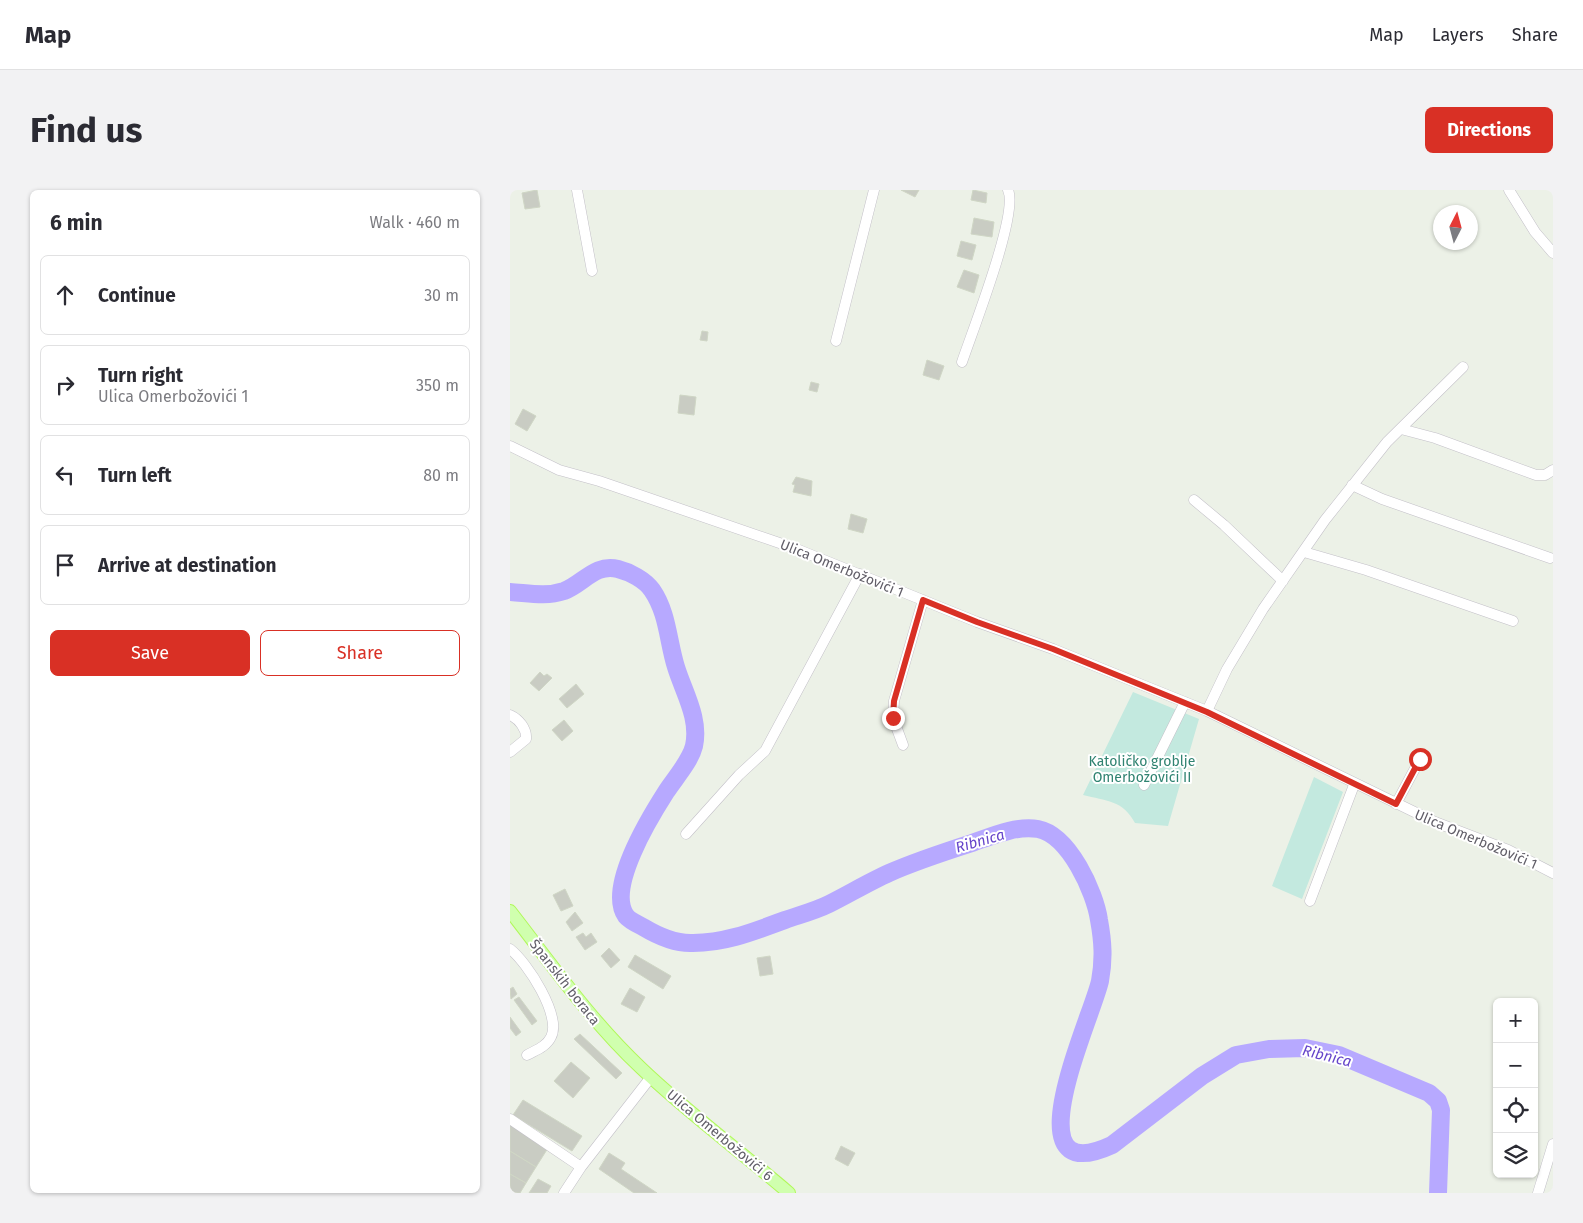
<!DOCTYPE html>
<meta charset="utf-8">
<style>
:root{--surface:#fff;--page:#f2f2f3;--text:#2b2b33;--muted:#7c7c81;--line:#e1e1e2;--accent:#d93025}
body{margin:0;font-family:"Fira Sans",sans-serif;background:var(--page);color:var(--text)}
.controls{position:absolute;right:15px;bottom:15px;display:grid;overflow:hidden;border-radius:8px;box-shadow:0 1px 4px #0004}
.controls button{width:45px;height:45px;display:grid;place-items:center;padding:0;border:0;border-bottom:1px solid var(--line);background:var(--surface);color:var(--text);font:25px sans-serif}
.compass{position:absolute;left:923px;top:15px;width:45px;height:45px;border-radius:50%;background:var(--surface);box-shadow:0 1px 4px #0004;rotate:6deg}
.stop{position:absolute;width:15px;height:15px;margin:-11px;border:4px solid #d93025;border-radius:50%;background:#fff}
.stop.end{background:#d93025;border-color:#fff;box-shadow:0 1px 5px #0008}
.list{margin:0;padding:0;list-style:none}
h2{display:flex;justify-content:space-between;align-items:center;height:65px;margin:0;padding:0 20px;font-size:21px}
h2 small{font-size:16px;font-weight:400;color:var(--muted)}
.list li{display:grid;grid-template-columns:32px 1fr auto;gap:15px;align-items:center;box-sizing:border-box;height:80px;margin:0 10px 10px;padding:0 10px;border:1px solid var(--line);border-radius:8px}
.list b{display:block;font-size:19px;white-space:nowrap}
.list p{margin:0;font-size:16px;white-space:nowrap;color:var(--muted)}
.list em{font-size:16px;font-style:normal;color:var(--muted)}
.actions{display:flex;gap:10px;padding:15px 20px}
.actions a{flex:1;padding:11px 0;border:1px solid var(--accent);border-radius:8px;text-align:center;font-size:18px;color:var(--accent)}
.actions .main{background:var(--accent);color:#fff}
.icon{flex:none;width:28px;height:28px;fill:none;stroke:currentColor;stroke-width:2;stroke-linecap:round;stroke-linejoin:round}
.map{position:relative;flex:none;width:1043px;height:1003px;overflow:hidden;border-radius:8px}
header{display:flex;align-items:center;gap:30px;box-sizing:border-box;height:70px;padding:0 25px;background:var(--surface);border-bottom:1px solid var(--line)}
header strong{font-size:24px}
nav{display:flex;gap:28px;margin-inline-start:auto;font-size:18px}
.intro{display:flex;align-items:center;justify-content:space-between;box-sizing:border-box;height:120px;padding:0 30px}
h1{margin:0;font-size:35px}
.button{padding:12px 22px;border-radius:8px;background:var(--accent);color:#fff;font-size:18px;font-weight:700}
main{display:flex;gap:30px;padding:0 30px}
aside{flex:1;background:var(--surface);border-radius:8px;box-shadow:0 1px 4px #0004}
.map>svg:first-child{display:block}
.green{fill:#c3e9df}
.lines{fill:none;stroke-linecap:round;stroke-linejoin:round}
.river{stroke:#b7a9ff;stroke-width:18}
.building{fill:#c9ccc3;stroke:#cfd6c5}
.minor-casing{stroke:#c3c0c8;stroke-width:11}
.major-casing{stroke:#b0f859;stroke-width:14}
.minor{stroke:#fff;stroke-width:10}
.major{stroke:#d0ffae;stroke-width:12}
.route{stroke:#d93025;stroke-width:6}
.labels{text-anchor:middle;stroke-width:4;stroke-linejoin:round;paint-order:stroke}
.street-label{font-size:14px;fill:#615e68;stroke:#fff}
.park-label{font-size:14px;fill:#308371;stroke:#fff}
.water-label{font-size:15px;font-style:italic;fill:#6544ca;stroke:#fff}
</style>
<header>
<strong>Map</strong>
<nav><a>Map</a><a>Layers</a><a>Share</a></nav>
</header>
<div class="intro"><h1>Find us</h1><a class="button">Directions</a></div>
<main>
<aside>
<h2>6 min<small>Walk · 460 m</small></h2>
<ul class="list">
<li><svg class="icon" aria-label="ahead" viewBox="0 0 24 24"><path d="M12 20V5M6 11l6-6 6 6"/></svg><div><b>Continue</b></div><em>30 m</em></li>
<li><svg class="icon" aria-label="right" viewBox="0 0 24 24"><path d="M7 20v-9h11M14 6l5 5-5 5"/></svg><div><b>Turn right</b><p>Ulica Omerbožovići 1</p></div><em>350 m</em></li>
<li><svg class="icon" aria-label="left" viewBox="0 0 24 24"><path d="M17 20v-9H6M10 6l-5 5 5 5"/></svg><div><b>Turn left</b></div><em>80 m</em></li>
<li><svg class="icon" aria-label="arrive" viewBox="0 0 24 24"><path d="M6 21V4h12l-3 4 3 4H6"/></svg><div><b>Arrive at destination</b></div></li>
</ul>
<div class="actions"><a class="main">Save</a><a>Share</a></div>
</aside>
<div class="map">
<svg width="1043" height="1003" viewBox="0 0 1043 1003">
<rect width="100%" height="100%" fill="#ecf1e7"/>
<path class="green" d="M623,502L689,529L658,636L625,633C613,610 596,611 573,605Z
M804,587L833,602L792,709L762,696Z"/>
<g class="lines">
<path class="river" d="M0,402C18,403 36,407 54,401C73,394 85,373 108,379C120,382 135,390 142,400C158,423 158,452 166,477C174,503 190,528 184,556C180,572 165,588 156,602C140,627 96,698 116,726C119,730 127,734 133,737C148,746 165,754 183,753C216,753 245,741 275,730C289,725 305,721 319,714C339,704 359,692 379,683C406,671 434,662 462,653C482,646 507,635 528,639C559,645 585,702 589,730C593,752 594,769 590,791C583,825 498,1003 602,955L692,886L726,865L759,859L795,858L829,865L919,903L928,911L931,920L928,1003"/>
</g>
<path class="building" d="M27,0L30,17L15,19L12,3Z
M391,0H409L405,7Z
M463,0L477,3L476,13L461,10Z
M464,28L484,32L482,47L461,44Z
M451,51L466,55L462,70L447,66Z
M454,80L469,85L464,103L447,97Z
M192,141L198,142L197,151L190,150Z
M417,170L434,176L429,190L413,185Z
M301,192L309,194L307,202L299,200Z
M170,205L186,207L184,225L168,223Z
M13,219L26,226L17,241L5,234Z
M286,287L302,291L301,306L283,302L285,295L282,294Z
M341,324L357,329L353,343L338,339Z
M30,482L34,486L37,484L42,488L29,501L20,493Z
M66,494L74,504L57,518L49,509Z
M54,530L63,541L52,551L42,540Z
M55,699L63,716L51,721L43,705Z
M65,722L73,733L62,741L56,732Z
M73,743L76,747L81,743L87,752L75,760L66,747Z
M99,758L110,770L101,778L91,766Z
M125,765L161,786L153,799L118,777Z
M260,766L263,784L250,786L247,768Z
M3,797L7,804L1,809L0,799Z
M120,798L135,807L127,822L111,814Z
M9,807L27,831L22,835L4,810Z
M0,827L11,842L6,846L0,838Z
M70,844L112,883L106,889L64,849Z
M61,872L80,888L63,908L44,891Z
M13,910L72,946L62,961L3,925Z
M0,935L38,958L26,977L0,961Z
M331,956L345,963L338,976L325,969Z
M0,961L26,977L16,993L0,984Z
M99,963L115,973L111,979L147,1003H124L89,979Z
M0,984L16,993L10,1003H0Z
M28,989L41,996L37,1003H19Z"/>
<g class="lines">
<g class="minor-casing">
<path id="minor" d="M67,0L82,81
M999,0L1025,42L1043,63
M326,151L364,0
M452,172C462,142 509,23 498,0
M891,239L925,248L1026,285H1035L1043,280
M0,256L49,280L89,291L284,358L467,432L543,459L697,521L925,632L998,660L1043,683
M842,295L872,309L1040,368
M684,310L714,335L773,391
M794,362L856,380L1003,431
M697,521L717,479L753,419L815,330L877,252L953,177
M0,525C9,529 17,539 16,549L0,562
M393,555L383,528L384,511L413,410
M634,595L675,512
M886,614L910,569
M176,644L229,585L255,561L350,384
M800,711L844,595
M0,759C17,772 52,826 41,847C36,857 26,860 17,865
M0,929L71,977
M54,1003L71,977L141,887
M1028,1003L1043,954"/>
</g>
<g class="major-casing">
<path id="major" d="M0,721C42,775 81,831 131,878C177,922 230,961 279,1003"/>
</g>
<use href="#minor" class="minor"/>
<use href="#major" class="major"/>
</g>
<g class="lines">
<path class="route" d="M383,528L384,511L413,410L467,432L543,459L697,522L886,614L910,569"/>
</g>
<g class="labels">
<g class="street-label">
<text transform="translate(332 378) rotate(22)" y="5">Ulica Omerbožovići 1</text>
<text transform="translate(966 649) rotate(23)" y="5">Ulica Omerbožovići 1</text>
<text transform="translate(55 792) rotate(52)" y="5">Španskih boraca</text>
<text transform="translate(210 945) rotate(40)" y="5">Ulica Omerbožovići 6</text>
</g>
<g class="park-label">
<text x="632" y="576">Katoličko groblje<tspan x="632" dy="16">Omerbožovići II</tspan></text>
</g>
<g class="water-label">
<text transform="translate(470 651) rotate(-16)" y="5">Ribnica</text>
<text transform="translate(817 866) rotate(14)" y="5">Ribnica</text>
</g>
</g>
</svg>
<div class="controls">
<button>+</button>
<button>−</button>
<button><svg class="icon" aria-label="locate" viewBox="0 0 24 24"><circle cx="12" cy="12" r="6"/><path d="M12 2v4M12 18v4M2 12h4M18 12h4"/></svg></button>
<button><svg class="icon" aria-label="layers" viewBox="0 0 24 24"><path d="M12 4l9 5-9 5-9-5zM3 14l9 5 9-5"/></svg></button>
</div>
<svg class="compass" viewBox="-18 -18 36 36"><path d="M0-13l5 13h-10z" fill="#e53935"/><path d="M0 13l5-13h-10z" fill="#7c7c81"/></svg>
<div class="stop" style="left:910px;top:569px"></div>
<div class="stop end" style="left:383px;top:528px"></div>
</div>
</main>
